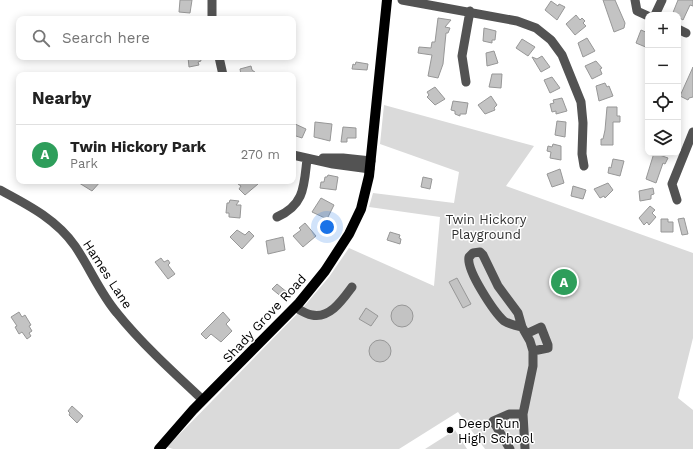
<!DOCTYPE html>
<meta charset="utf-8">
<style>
:root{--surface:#fff;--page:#f2f2f2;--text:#222;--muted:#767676;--line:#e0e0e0;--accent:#000}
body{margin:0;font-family:"Work Sans",sans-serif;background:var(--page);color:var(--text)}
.controls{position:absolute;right:12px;top:12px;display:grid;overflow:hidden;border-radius:8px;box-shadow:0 2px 10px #0003}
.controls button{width:36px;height:36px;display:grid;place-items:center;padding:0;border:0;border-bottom:1px solid var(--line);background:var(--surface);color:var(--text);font:20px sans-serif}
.you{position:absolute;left:327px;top:227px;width:14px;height:14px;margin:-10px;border:3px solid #fff;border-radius:50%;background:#1a73e8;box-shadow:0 0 0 6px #1a73e833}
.badge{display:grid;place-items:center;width:26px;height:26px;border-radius:50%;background:var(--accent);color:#fff;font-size:13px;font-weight:700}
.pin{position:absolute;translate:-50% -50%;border:2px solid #fff;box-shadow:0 1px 4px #0006}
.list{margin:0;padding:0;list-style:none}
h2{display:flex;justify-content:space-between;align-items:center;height:52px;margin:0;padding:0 16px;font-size:17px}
h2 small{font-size:13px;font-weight:400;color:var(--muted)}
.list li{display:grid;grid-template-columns:26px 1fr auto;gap:12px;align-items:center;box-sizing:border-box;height:60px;padding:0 16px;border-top:1px solid var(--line)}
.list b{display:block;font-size:15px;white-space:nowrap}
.list p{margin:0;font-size:13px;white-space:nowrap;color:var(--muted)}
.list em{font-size:13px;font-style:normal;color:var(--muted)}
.icon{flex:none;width:22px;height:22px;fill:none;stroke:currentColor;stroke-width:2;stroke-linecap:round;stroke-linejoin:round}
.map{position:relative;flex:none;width:693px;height:449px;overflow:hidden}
.search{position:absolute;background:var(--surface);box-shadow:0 2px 10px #0003;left:16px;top:16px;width:280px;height:44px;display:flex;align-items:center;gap:10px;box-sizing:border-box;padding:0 14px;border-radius:8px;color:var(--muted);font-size:15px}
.panel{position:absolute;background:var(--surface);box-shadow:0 2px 10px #0003;left:16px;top:72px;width:280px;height:112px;border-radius:8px}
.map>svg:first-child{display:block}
.green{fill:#dadada}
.building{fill:#c3c3c3;stroke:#979797}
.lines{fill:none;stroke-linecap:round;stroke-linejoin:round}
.minor{stroke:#535353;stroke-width:9}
.major{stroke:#000;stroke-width:10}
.poi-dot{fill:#000;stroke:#fff;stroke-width:1.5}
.labels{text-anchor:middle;stroke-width:3;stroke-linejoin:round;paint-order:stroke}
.park-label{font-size:13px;fill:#313131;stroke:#fff}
.street-label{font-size:13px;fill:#000;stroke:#fff}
.poi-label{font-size:13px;fill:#000;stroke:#fff;text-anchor:start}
</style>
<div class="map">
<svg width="693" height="449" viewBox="0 0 693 449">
<rect width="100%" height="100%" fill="#fff"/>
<path class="green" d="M384,105L534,146L506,186L693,253V338L678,398L693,410V449H485L458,412L399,449H173L167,447L301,310L329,277L349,248L434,286L440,217L369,207L373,193L454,203L459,172L380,144Z
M455,430L467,449H425Z"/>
<path class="building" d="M180,0H192L190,13L179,12Z
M603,0H615L625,23L624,28L614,32Z
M678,0H693V6L690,5L683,20L678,17V15H672Z
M551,1L558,6L559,4L565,7L557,20L545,10Z
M576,15L580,20L582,18L585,21L583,23L586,26L575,35L566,24Z
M438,18L451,20L445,27L450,28L448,33H446L443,64L438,78L428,76L432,55L418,53L419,47L431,48L432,42H435Z
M484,28L496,31L495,40H492V43L483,41Z
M641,30L648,33V48L636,43Z
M587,38L595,51L583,57L578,43Z
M522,39L535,47L528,56L516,48Z
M494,51L498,63L487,66L486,53Z
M542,56L550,67L541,72L532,57L537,59Z
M188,57H200L201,61L198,62L199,65L189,67Z
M596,61L602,68L600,69L602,74L592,79L585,66Z
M356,62L368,64L367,70L352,69L353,64L355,65Z
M251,66L252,70L259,75H241L240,69Z
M693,67V97L689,98L688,100L680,96Z
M492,74H502L501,88L489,87Z
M552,77L560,88L550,93L544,80Z
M605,83L607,87L609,86L613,96L599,101L596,86Z
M435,87L445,99L435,105L427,97L429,95L427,92Z
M491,96L497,105L494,108L495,110L485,114L478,105Z
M562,98L567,111L556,114V111L552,112L550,104L554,103L553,100Z
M453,101L468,103L466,114H460V116L455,114V111L451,110Z
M607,107H617V116H620V122H613V145H601V139H603L605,130Z
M557,121L566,122L565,137L555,135Z
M315,122L332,124L330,141L314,137Z
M293,123L306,129L302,138L293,135Z
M343,127L356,128V138H347V142H341Z
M553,144L561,146V160L550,158L551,152L547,151L548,146L552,147Z
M654,153L668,158L665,164L663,163L656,183L646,179Z
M613,159L624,161L620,176L608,173L609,167L611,168Z
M560,169L564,183L552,187L547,174Z
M328,175L338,177L336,190L320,188L321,182H324L325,177H327Z
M423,177L432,179L430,189L421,187Z
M76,181H101L92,191Z
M241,181L245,183L246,181H255L258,184L245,195L239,189L241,186L238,184Z
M608,183L613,190L605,198L604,196L600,198L594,189Z
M573,186L586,190L583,199L571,196Z
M653,188L654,194L651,195V199L640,201L639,191Z
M321,198L334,205L327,219L312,212Z
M230,200L239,201L236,205H241L240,218L229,217V213H226L227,203H229Z
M650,206L655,210L652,213L656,217L649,225L647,222L644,225L639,218Z
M684,218L688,234L682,235L678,219Z
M661,219H668V222H673V232H661Z
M305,223L316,236L303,247L293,236L301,230L299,228Z
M237,230L245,235L249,231L254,236L242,249L230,237Z
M390,232L400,235L399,238L401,239L400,244L387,240Z
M283,237L285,250L268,254L266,241Z
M161,258L164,262L168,260L170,263L168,265L175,274L168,279L155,262Z
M457,278L471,304L463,308L449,282Z
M277,284L288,293L283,298L272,289Z
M391 316a11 11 0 1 1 22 0a11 11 0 1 1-22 0Z
M366,308L378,316L371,326L359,319Z
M19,312L22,317L25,315L31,325L29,326L32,331L29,333L31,336L27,339L22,332L19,334L15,327L17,326L11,317Z
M223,312L230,320L226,324L232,331L221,342L211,334L206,339L201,334Z
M369 351a11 11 0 1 1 22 0a11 11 0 1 1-22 0Z
M72,406L83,416L77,423L69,415L70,413L68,411Z"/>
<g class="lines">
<path class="minor" d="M212,0V19
M402,0L517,21L536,28L551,40L562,55L581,102L583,123L582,154L584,166
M635,0L637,11L648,16
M655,15L662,0
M678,29L686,33
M219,57L223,75
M466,82L462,56L470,11
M293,155L333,164L370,169
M323,158H343L371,161
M0,190C28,205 56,219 75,246C90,268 100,293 117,313C141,343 175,374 203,400
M677,200L672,184L693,132
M277,217C305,205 304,185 307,159
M295,307C300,310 306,314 312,315C330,319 343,299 352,287
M522,327C517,326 509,324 504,321C494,312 466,270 469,257L473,253L480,252L483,255L498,286L518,313L522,327L530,341L533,351V366L523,414L525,449
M526,334L541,327L548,345V348L533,351
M510,449L493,421L509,414H523"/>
<path class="major" d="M159,449L193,410L299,303L325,271L349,234L361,209L369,176L387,0"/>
</g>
<circle class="poi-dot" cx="450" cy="430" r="4"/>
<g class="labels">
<g class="park-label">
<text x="486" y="224">Twin Hickory<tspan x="486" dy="15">Playground</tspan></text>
</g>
<g class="street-label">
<text transform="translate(108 274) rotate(57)" y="5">Hames Lane</text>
<text transform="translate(264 318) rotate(-47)" y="5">Shady Grove Road</text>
</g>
<g class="poi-label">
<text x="458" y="428">Deep Run<tspan x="458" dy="15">High School</tspan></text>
</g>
</g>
</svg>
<div class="controls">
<button>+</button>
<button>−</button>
<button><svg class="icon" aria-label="locate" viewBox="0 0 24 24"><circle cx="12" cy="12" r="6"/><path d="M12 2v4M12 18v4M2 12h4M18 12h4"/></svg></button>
<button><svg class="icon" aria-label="layers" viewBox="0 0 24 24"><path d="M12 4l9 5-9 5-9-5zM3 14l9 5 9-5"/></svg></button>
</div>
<div class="you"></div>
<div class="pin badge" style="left:564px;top:282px;background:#2e9e5b">A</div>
<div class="search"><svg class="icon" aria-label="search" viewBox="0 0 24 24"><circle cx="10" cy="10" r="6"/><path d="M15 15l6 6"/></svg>Search here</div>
<section class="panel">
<h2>Nearby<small></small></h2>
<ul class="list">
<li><span class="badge" style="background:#2e9e5b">A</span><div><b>Twin Hickory Park</b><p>Park</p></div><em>270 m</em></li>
</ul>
</section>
</div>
